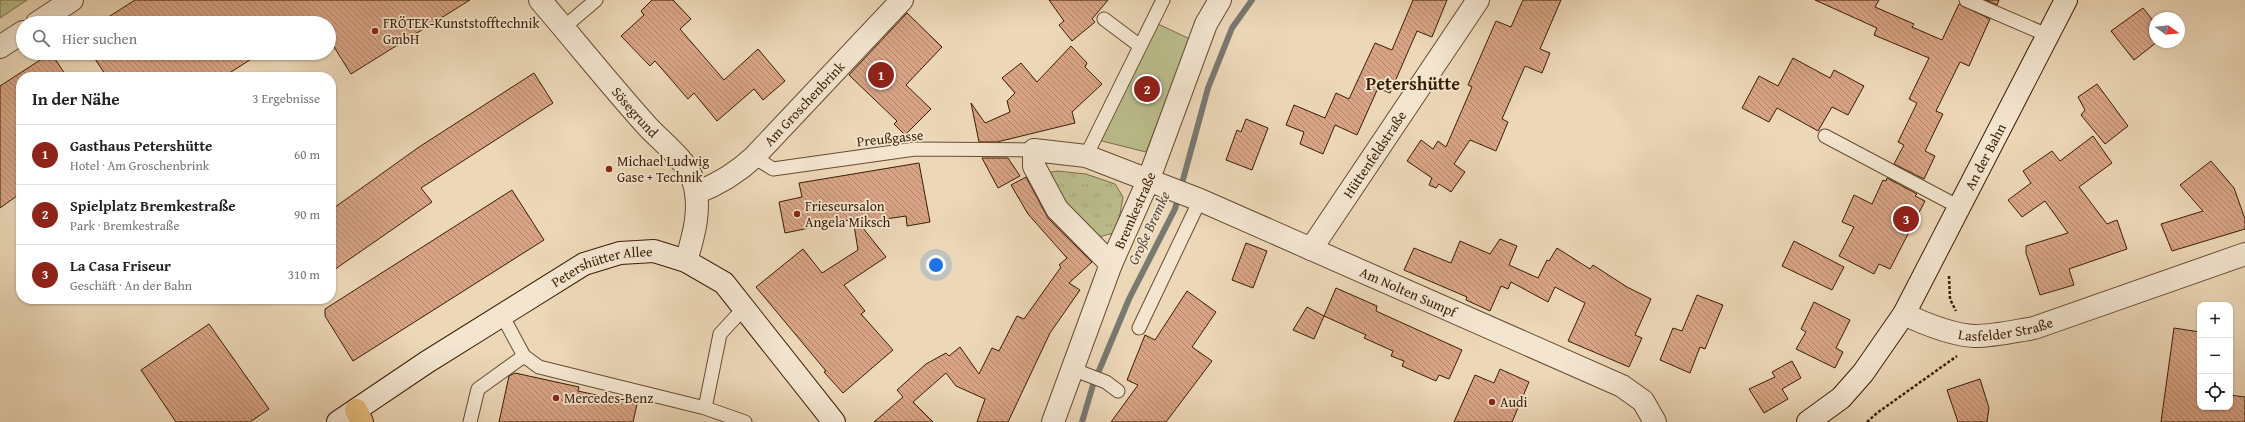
<!DOCTYPE html>
<html lang="de">
<meta charset="utf-8">
<style>
:root{--surface:#fff;--page:#f6f6f6;--text:#222;--muted:#767676;--line:#e0e0e0;--accent:#8f2418}
body{margin:0;font-family:"Gentium Book Plus",serif;background:var(--page);color:var(--text)}
.controls{position:absolute;right:12px;bottom:12px;display:grid;overflow:hidden;border-radius:8px;box-shadow:0 1px 3px #0004}
.controls button{width:36px;height:36px;display:grid;place-items:center;padding:0;border:0;border-bottom:1px solid var(--line);background:var(--surface);color:var(--text);font:20px sans-serif}
.compass{position:absolute;left:2149px;top:12px;width:36px;height:36px;border-radius:50%;background:var(--surface);box-shadow:0 1px 3px #0004;rotate:105deg}
.you{position:absolute;left:936px;top:265px;width:14px;height:14px;margin:-10px;border:3px solid #fff;border-radius:50%;background:#1a73e8;box-shadow:0 0 0 6px #1a73e833}
.badge{display:grid;place-items:center;width:26px;height:26px;border-radius:50%;background:var(--accent);color:#fff;font-size:13px;font-weight:700}
.pin{position:absolute;translate:-50% -50%;border:2px solid #fff;box-shadow:0 1px 4px #0006}
.list{margin:0;padding:0;list-style:none}
h2{display:flex;justify-content:space-between;align-items:center;height:52px;margin:0;padding:0 16px;font-size:17px}
h2 small{font-size:13px;font-weight:400;color:var(--muted)}
.list li{display:grid;grid-template-columns:26px 1fr auto;gap:12px;align-items:center;box-sizing:border-box;height:60px;padding:0 16px;border-top:1px solid var(--line)}
.list b{display:block;font-size:15px;white-space:nowrap}
.list p{margin:0;font-size:13px;white-space:nowrap;color:var(--muted)}
.list em{font-size:13px;font-style:normal;color:var(--muted)}
.icon{flex:none;width:22px;height:22px;fill:none;stroke:currentColor;stroke-width:2;stroke-linecap:round;stroke-linejoin:round}
.map{position:relative;flex:none;width:2245px;height:422px;overflow:hidden}
.search{position:absolute;background:var(--surface);box-shadow:0 1px 3px #0004;left:16px;top:16px;width:320px;height:44px;display:flex;align-items:center;gap:10px;box-sizing:border-box;padding:0 14px;border-radius:22px;color:var(--muted);font-size:15px}
.panel{position:absolute;background:var(--surface);box-shadow:0 1px 3px #0004;left:16px;top:72px;width:320px;height:232px;border-radius:16px}
.map>svg:first-child{display:block}
.grass{fill:url(#grass-tufts);stroke:#7b6e47}
.forest{fill:url(#forest-crowns);stroke:#7b6e47}
.green{fill:#bbbd8c;stroke:#7b6e47}
.lines{fill:none;stroke-linecap:round;stroke-linejoin:round}
.stream{stroke:#787971;stroke-width:6}
.building{fill:url(#building-back-hatch);stroke:#3b1e02}
.lane-casing{stroke:#674c2f;stroke-width:15}
.street-casing{stroke:#674c2f;stroke-width:24}
.secondary-casing{stroke:#3b1e02;stroke-width:24}
.highway-casing{stroke:#3b1e02;stroke-width:24}
.path{stroke:#3b1e02;stroke-width:2.5;stroke-dasharray:3 2;stroke-linecap:butt}
.lane{stroke:#f3e5d0;stroke-width:13}
.street{stroke:#f3e5d0;stroke-width:22}
.secondary{stroke:#f3e5d0;stroke-width:22}
.highway{stroke:#e6bc7c;stroke-width:22}
.poi-dot{fill:#8f2418;stroke:#f3e5d0;stroke-width:1.5}
.labels{text-anchor:middle;stroke-width:3.5;stroke-linejoin:round;paint-order:stroke}
.poi-label{font-size:14px;fill:#3b1e02;stroke:#f3e5d0;text-anchor:start}
.street-label{font-size:14px;fill:#3b1e02;stroke:#f3e5d0}
.water-label{font-size:15px;font-style:italic;fill:#594c3a;stroke:#f3e5d0}
.district-label{font-size:18px;font-weight:bold;fill:#3b1e02;stroke:#f3e5d0}
</style>
<div class="map">
<svg width="2245" height="422" viewBox="0 0 2245 422">
<defs>
<pattern id="grass-tufts" width="24" height="20" patternUnits="userSpaceOnUse"><rect width="24" height="20" fill="#bbbd8c"/><path d="M3 7l-1-3M5 7V3M7 7l1-3M15 17l-1-3M17 17v-4M19 17l1-3" fill="none" stroke="#a2a277"/></pattern>
<pattern id="forest-crowns" width="20" height="18" patternUnits="userSpaceOnUse"><rect width="20" height="18" fill="#bbbd8c"/><path d="M2 6a3 3 0 1 1 6 0M12 15a3 3 0 1 1 6 0" fill="none" stroke="#a2a277"/></pattern>
<pattern id="building-back-hatch" width="6" height="6" patternUnits="userSpaceOnUse"><rect width="6" height="6" fill="#d8a485"/><path d="M-1 5l2 2M0 0l6 6M5-1l2 2" fill="none" stroke="#b0856b"/></pattern>
</defs>
<rect width="100%" height="100%" fill="#ecd7b7"/>
<filter id="stains"><feTurbulence type="fractalNoise" baseFrequency=".005" numOctaves="4"/><feColorMatrix values="0 0 0 0 .2 0 0 0 0 .09 0 0 0 0 .02 0 0 0 .5 -.17"/></filter>
<radialGradient id="worn" r=".72"><stop offset=".6" stop-color="#630" stop-opacity="0"/><stop offset="1" stop-color="#630" stop-opacity=".3"/></radialGradient>
<path class="grass" d="M1057,171L1086,174L1115,184L1123,197L1117,232L1099,237L1091,236L1048,178L1051,172Z"/>
<path class="forest" d="M0,0H27L0,18Z"/>
<path class="green" d="M1156,23L1190,39L1146,152L1098,140Z"/>
<g class="lines">
<path class="stream" d="M1082,422L1093,385L1129,299L1175,209L1208,88L1232,28L1252,0"/>
</g>
<path class="building" d="M135,0H470L351,74L329,39V23H99Z
M652,0H673L691,19L680,29L724,80L758,49L785,81L763,100L754,89L717,121L694,93L688,99L655,61L650,66L621,36L644,15L641,11Z
M1049,0H1108L1092,19L1095,22L1072,41L1059,25L1064,21Z
M1413,0H1447L1432,37L1417,31L1390,93L1378,88L1357,135L1335,125L1323,154L1300,144L1304,132L1286,125L1294,105L1325,118L1336,93L1349,99L1375,43L1392,50Z
M1523,0H1561L1540,49L1550,53L1542,73L1525,66L1502,119L1508,122L1496,151L1470,140L1454,164L1465,172L1451,192L1439,184L1436,188L1429,185L1432,178L1407,161L1421,140L1433,149L1438,141L1446,147L1472,87L1468,85L1496,21L1511,27Z
M1815,0H1879L1875,7L1914,24L1912,27L1942,40L1959,4L1990,19L1969,66L1960,62L1936,111L1943,114L1925,151L1935,156L1924,179L1894,164L1904,145L1898,142L1917,103L1909,99L1929,58L1874,35L1877,28Z
M1986,0H1999L1997,5Z
M2143,8L2155,23V42H2157L2134,60L2111,31Z
M907,13L942,47L906,85L931,109L905,135L894,124L897,121L849,75Z
M1071,46L1087,63L1085,67L1102,84L1072,112L1075,123L997,142H979L971,103L985,123L1010,112L1007,101L1015,93L1002,78L1021,63L1037,82Z
M51,53L67,77H21V193L0,208V86Z
M91,53H261L223,77H107Z
M1793,58L1830,78L1834,70L1864,86L1848,115L1832,107L1818,131L1777,108L1769,122L1742,108L1759,76L1778,86Z
M534,73L553,103L421,188L432,202L331,272V210L419,147Z
M2097,84L2128,126L2105,144L2081,115L2085,110L2078,97Z
M1246,119L1268,128L1252,170L1226,160L1237,130L1241,132Z
M2093,136L2112,163L2079,187L2107,224L2117,220L2127,249L2069,269L2074,285L2040,295L2026,253V246L2068,233L2045,201L2022,217L2008,200L2031,183L2023,171L2052,151L2060,161Z
M982,158H1008L1020,176L998,188Z
M2211,161L2234,188L2245,219V229L2172,251L2161,224L2203,211L2180,185Z
M919,163L930,222L907,226L906,216L859,223L886,257L844,285L865,311L861,314L893,350L843,393L824,372L826,371L756,287L803,249L822,273L858,250L853,219L785,233L779,202L802,197L799,183Z
M1026,177L1048,218L1092,262L1069,283L1080,290L1050,333L1008,422H977L985,399L956,386L946,373L913,402L933,422H874L903,397L897,390L926,364L946,353L949,356L960,347L979,374L992,348L999,351L1017,316L1024,319L1061,267L1059,265L1067,258L1028,214L1011,185Z
M1887,178L1917,194L1915,196L1925,201L1890,269L1879,264L1874,274L1839,256L1854,227L1842,222L1854,195L1872,204L1883,180L1886,181Z
M512,190L544,240L353,361L325,316V309Z
M1500,239L1517,246L1509,265L1538,278L1547,260L1549,261L1557,248L1590,269L1593,265L1627,287L1651,299L1635,335L1642,338L1629,367L1568,341L1585,303L1555,287L1548,302L1511,282L1508,289L1501,286L1490,311L1466,300L1467,297L1404,270L1414,248L1451,263L1460,241L1490,254Z
M1794,241L1844,267L1832,290L1782,266Z
M1246,243L1267,251L1253,288L1232,280Z
M1336,288L1377,306L1376,311L1462,350L1449,379L1439,375L1436,381L1402,366L1404,361L1391,356L1393,351L1364,338L1366,335L1324,316Z
M1187,291L1216,312L1192,347L1212,361L1166,422H1111L1138,385L1127,380L1145,335L1155,340Z
M1697,295L1723,305L1705,349L1700,347L1690,373L1660,360L1673,328L1682,331Z
M1814,302L1850,320L1836,348L1843,352L1835,368L1796,349L1806,332L1801,329Z
M1307,307L1324,316L1314,339L1293,330Z
M209,324L269,409L250,422H176L141,370Z
M2174,328L2200,332V407H2230V395L2245,397V422H2161Z
M1792,361L1801,378L1782,389L1788,399L1764,413L1749,389L1775,377L1772,372Z
M1500,369L1529,382L1512,422H1454L1475,375L1494,383Z
M515,373L579,387L578,391L637,404L633,422H499L509,376Z
M1980,379L1989,408L1987,422H1958L1947,390Z"/>
<g class="lines">
<g class="lane-casing">
<path id="lane" d="M1966,0L2047,35
M1104,19L1140,46
M563,28L596,0
M1825,136L1959,207
M1086,156L1163,0
M754,157L773,169L915,149L1034,150
M502,315L524,356L539,367L705,408L720,334L745,307
M1139,328L1200,200
M1072,369L1106,382L1118,391
M705,408L745,422
M470,422L478,389L524,356"/>
</g>
<g class="street-casing">
<g id="street">
<path id="s1" d="M540,0C576,42 611,86 648,127C663,143 685,159 693,180C702,207 694,235 686,261"/>
<path d="M37,23L72,0"/>
<path d="M0,47L23,32"/>
<path id="s2" d="M696,193C719,184 737,173 754,157L902,0"/>
<path id="s3" d="M1311,249L1478,0"/>
<path id="s4" d="M1111,264L1057,209L1034,166V150L1086,156L1200,200L1622,386L1643,401L1655,422"/>
<path id="s5" d="M1904,314C1925,324 1952,335 1975,336C1995,336 2015,331 2034,328L2245,254"/>
<path id="s6" d="M1053,422L1111,264L1148,181L1206,24L1220,0"/>
</g>
</g>
<g class="secondary-casing">
<g id="secondary">
<path id="s7" d="M338,422L427,362L584,264L620,253L654,251L686,261L724,283L834,422"/>
<path id="s8" d="M1808,422L1841,398L1863,373L1904,314L2066,0"/>
</g>
</g>
<g class="highway-casing">
<path id="highway" d="M356,410L362,422"/>
</g>
<path class="path" d="M1949,276L1950,299L1956,311
M1867,422L1877,413L1957,356"/>
<use href="#lane" class="lane"/>
<use href="#street" class="street"/>
<use href="#secondary" class="secondary"/>
<use href="#highway" class="highway"/>
</g>
<g class="poi-dot">
<circle cx="375" cy="31" r="4"/>
<circle cx="609" cy="169" r="4"/>
<circle cx="797" cy="214" r="4"/>
<circle cx="556" cy="398" r="4"/>
<circle cx="1492" cy="402" r="4"/>
</g>
<g class="labels">
<g class="poi-label">
<text x="383" y="28">FRÖTEK-Kunststofftechnik<tspan x="383" dy="16">GmbH</tspan></text>
<text x="617" y="166">Michael Ludwig<tspan x="617" dy="16">Gase + Technik</tspan></text>
<text x="805" y="211">Frieseursalon<tspan x="805" dy="16">Angela Miksch</tspan></text>
<text x="564" y="403">Mercedes-Benz</text>
<text x="1500" y="407">Audi</text>
</g>
<g class="street-label">
<text dy="5" stroke="none"><textPath href="#s2" startOffset="142">Am Groschenbrink</textPath></text>
<text dy="5" stroke="none"><textPath href="#s1" startOffset="147">Sösegrund</textPath></text>
<text transform="translate(890 138) rotate(-6)" y="5">Preußgasse</text>
<text dy="5" stroke="none"><textPath href="#s3" startOffset="114">Hüttenfeldstraße</textPath></text>
<text dy="5" stroke="none"><textPath href="#s8" startOffset="323">An der Bahn</textPath></text>
<text dy="5" stroke="none"><textPath href="#s6" startOffset="227">Bremkestraße</textPath></text>
<text dy="5" stroke="none"><textPath href="#s7" startOffset="309">Petershütter Allee</textPath></text>
<text dy="5" stroke="none"><textPath href="#s4" startOffset="544">Am Nolten Sumpf</textPath></text>
<text dy="5" stroke="none"><textPath href="#s5" startOffset="106">Lasfelder Straße</textPath></text>
</g>
<g class="water-label">
<text transform="translate(1149 228) rotate(-65)" y="5">Große Bremke</text>
</g>
<g class="district-label">
<text x="1413" y="90">Petershütte</text>
</g>
</g>
<rect width="100%" height="100%" filter="url(#stains)"/>
<rect width="100%" height="100%" fill="url(#worn)"/>
</svg>
<div class="controls">
<button>+</button>
<button>−</button>
<button><svg class="icon" aria-label="locate" viewBox="0 0 24 24"><circle cx="12" cy="12" r="6"/><path d="M12 2v4M12 18v4M2 12h4M18 12h4"/></svg></button>
</div>
<svg class="compass" viewBox="-18 -18 36 36"><path d="M0-13l5 13h-10z" fill="#e53935"/><path d="M0 13l5-13h-10z" fill="#767676"/></svg>
<div class="you"></div>
<div class="pin badge" style="left:881px;top:75px">1</div>
<div class="pin badge" style="left:1147px;top:89px">2</div>
<div class="pin badge" style="left:1906px;top:219px">3</div>
<div class="search"><svg class="icon" aria-label="search" viewBox="0 0 24 24"><circle cx="10" cy="10" r="6"/><path d="M15 15l6 6"/></svg>Hier suchen</div>
<section class="panel">
<h2>In der Nähe<small>3 Ergebnisse</small></h2>
<ul class="list">
<li><span class="badge">1</span><div><b>Gasthaus Petershütte</b><p>Hotel · Am Groschenbrink</p></div><em>60 m</em></li>
<li><span class="badge">2</span><div><b>Spielplatz Bremkestraße</b><p>Park · Bremkestraße</p></div><em>90 m</em></li>
<li><span class="badge">3</span><div><b>La Casa Friseur</b><p>Geschäft · An der Bahn</p></div><em>310 m</em></li>
</ul>
</section>
</div>
